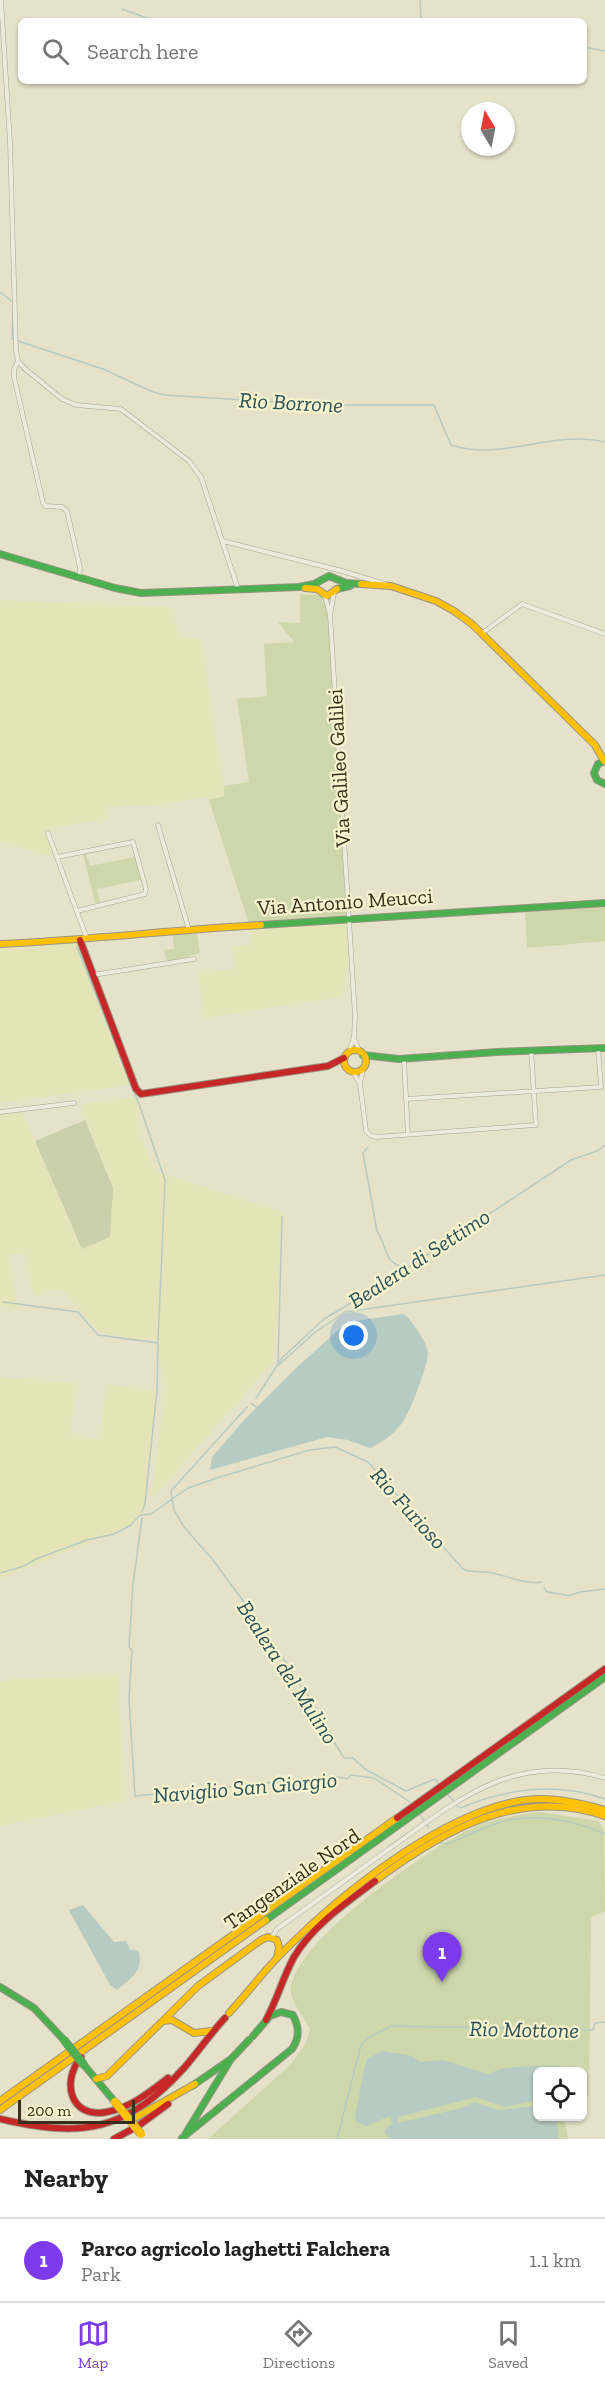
<!DOCTYPE html>
<style>
:root{--surface:#fff;--page:#f2f2f2;--text:#222;--muted:#767676;--line:#e0e0e0;--accent:#7c3aed}
body{margin:0;font-family:"Zilla Slab",serif;background:var(--page);color:var(--text)}
.controls{position:absolute;right:18px;bottom:18px;display:grid;overflow:hidden;border-radius:9px;box-shadow:0 2px 4px #0004}
.controls button{width:54px;height:54px;display:grid;place-items:center;padding:0;border:0;border-bottom:2px solid var(--line);background:var(--surface);color:var(--text);font:30px sans-serif}
.compass{position:absolute;left:461px;top:102px;width:54px;height:54px;border-radius:50%;background:var(--surface);box-shadow:0 2px 4px #0004;rotate:350deg}
.scale{position:absolute;left:18px;bottom:15px;width:117px;box-sizing:border-box;padding-left:6px;border:3px solid #372e1c;border-top:0;font-size:16px;line-height:21px;white-space:nowrap;color:#372e1c;-webkit-text-stroke:4px #f7f3ce;paint-order:stroke}
.you{position:absolute;left:354px;top:1336px;width:21px;height:21px;margin:-15px;border:4px solid #fff;border-radius:50%;background:#1a73e8;box-shadow:0 0 0 9px #1a73e833}
.badge{display:grid;place-items:center;width:39px;height:39px;border-radius:50%;background:var(--accent);color:#fff;font-size:20px;font-weight:700}
.pin{position:absolute;translate:-50% -50px;filter:drop-shadow(0 2px 3px #0008)}
.pin::after{content:'';position:absolute;top:32px;width:21px;height:18px;background:inherit;clip-path:polygon(0 0,100% 0,50% 100%)}
.list{margin:0;padding:0;list-style:none}
h2{display:flex;justify-content:space-between;align-items:center;height:78px;margin:0;padding:0 24px;font-size:26px}
h2 small{font-size:20px;font-weight:400;color:var(--muted)}
.list li{display:grid;grid-template-columns:39px 1fr auto;gap:18px;align-items:center;box-sizing:border-box;height:84px;padding:0 24px;border-top:2px solid var(--line)}
.list b{display:block;font-size:22px;white-space:nowrap}
.list p{margin:0;font-size:20px;white-space:nowrap;color:var(--muted)}
.list em{font-size:20px;font-style:normal;color:var(--muted)}
.icon{flex:none;width:33px;height:33px;fill:none;stroke:currentColor;stroke-width:2;stroke-linecap:round;stroke-linejoin:round}
.map{position:relative;flex:none;width:605px;height:2139px;overflow:hidden}
.search{position:absolute;background:var(--surface);box-shadow:0 2px 4px #0004;left:18px;right:18px;top:18px;height:66px;display:flex;align-items:center;gap:15px;box-sizing:border-box;padding:0 21px;border-radius:9px;color:var(--muted);font-size:22px}
.sheet{height:162px;background:var(--surface)}
nav{display:flex;justify-content:space-around;align-items:center;box-sizing:border-box;height:84px;border-top:2px solid var(--line);background:var(--surface);font-size:16px;color:var(--muted)}
nav a{display:grid;justify-items:center;gap:3px}
nav .on{color:var(--accent)}
.map>svg:first-child{display:block}
.farmland{fill:#e4e4b8}
.green{fill:#ced7ab}
.cemetery{fill:#cad0ab}
.water{fill:#b6cbc1}
.lines{fill:none;stroke-linecap:round;stroke-linejoin:round}
.stream{stroke:#b6cbc1;stroke-width:1.5}
.street-casing{stroke:#a9a593;stroke-width:5}
.fast-casing{stroke:#999483;stroke-width:8}
.slow-casing{stroke:#999483;stroke-width:8}
.jam-casing{stroke:#999483;stroke-width:8}
.street{stroke:#eceadc;stroke-width:4}
.fast{stroke:#4caf50;stroke-width:6}
.slow{stroke:#ffc107;stroke-width:6}
.jam{stroke:#c62828;stroke-width:6}
.fast-bridge-casing{stroke:#8f8b7a;stroke-width:9;stroke-linecap:butt}
.slow-bridge-casing{stroke:#8f8b7a;stroke-width:9;stroke-linecap:butt}
.fast-bridge{stroke:#4caf50;stroke-width:8}
.slow-bridge{stroke:#ffc107;stroke-width:8}
.labels{text-anchor:middle;stroke-width:4.5;stroke-linejoin:round;paint-order:stroke}
.street-label{font-size:21px;fill:#372e1c;stroke:#f7f3ce}
.water-label{font-size:22px;font-style:italic;fill:#2a5258;stroke:#f7f3ce}
</style>
<div class="map">
<svg width="605" height="2139" viewBox="0 0 605 2139">
<rect width="100%" height="100%" fill="#e5e2c9"/>
<path class="farmland" d="M0,600L171,607L179,637L201,639L225,796L209,800L207,797L159,805L107,807L108,819L45,829L53,854L48,856L0,841Z
M343,923L347,924L349,962L341,997L204,1018L198,973L235,969L232,948L251,944L250,930Z
M77,943L132,1085L0,1103V947Z
M136,1096L141,1138L156,1171L283,1212L274,1361L151,1500L165,1390L156,1340L132,1339L97,1331L64,1291L51,1290L34,1297L24,1252L8,1256L18,1309L0,1306V1114L22,1112L82,1249L113,1188L80,1105Z
M0,1377L77,1383L70,1434L100,1440L106,1384L157,1391L145,1503L140,1515L130,1526L0,1578Z
M118,1675L125,1801L0,1826V1682L12,1679Z"/>
<path class="green" d="M300,594L325,595L329,616L348,920L250,927L209,800L224,796V786L249,782L237,699L267,696L264,644L294,642L278,622L300,623Z
M83,854H86L90,866L135,857L141,880L97,889L100,902L95,903Z
M605,907V941L527,948L525,912Z
M197,933L200,953L167,962L164,950L174,949L173,935Z
M540,1812L598,1821L604,1829L605,1911L591,1918L589,2096H583L582,2072H538V2116L564,2117L568,2139H208L290,2065L306,2043L310,2029C305,2020 292,2002 291,1993C284,1947 438,1841 477,1826C497,1818 518,1815 540,1812Z"/>
<path class="cemetery" d="M85,1120L113,1188L110,1237L82,1249L35,1141Z"/>
<path class="water" d="M404,1314C411,1319 428,1344 428,1353C428,1365 410,1413 402,1423C393,1435 383,1442 370,1448L348,1440L327,1437L210,1470L212,1457L245,1419L295,1369L347,1322Z
M83,1905L114,1942L126,1941L131,1951L133,1949L139,1952C143,1972 131,1978 117,1990L110,1985L69,1910Z
M383,2051L412,2056L420,2062L443,2060L488,2074L500,2069L527,2066H561L566,2071L538,2072L537,2092L533,2101L504,2107L476,2097L398,2117V2123L462,2108L474,2102L499,2110L537,2106L538,2116L556,2117L559,2139H391L385,2133L386,2128L392,2124L390,2116L366,2126L356,2122L355,2117L365,2065L368,2058Z"/>
<g class="lines">
<path class="stream" d="M420,0L421,21
M122,9L155,21
M584,47L605,51
M0,292L13,302
M13,310L12,339L103,369L153,392L165,395L320,405H434L451,445C503,462 552,429 605,442
M77,947L139,1104L165,1180L158,1343
M368,1147L363,1153L377,1231C389,1249 382,1264 408,1268
M3,1302L78,1312L98,1335L158,1343L157,1391L145,1503L142,1512
M278,1365L282,1217
M279,1365L314,1333L345,1312L605,1275
M256,1398L282,1358L324,1319L383,1284L571,1160L597,1151L605,1145
M251,1403L257,1408
M142,1518L133,1584L129,1647L132,1650L129,1698L135,1796L307,1779L319,1782L332,1776L347,1779L351,1775L374,1778L410,1802
M0,1573L24,1566L36,1559L87,1540L114,1534L130,1526L140,1515L151,1514L172,1499L171,1491L247,1407
M544,1587L546,1591C553,1594 561,1593 568,1596L580,1592L605,1589
M438,1783L435,1779L406,1791L365,1769L353,1758H344L333,1740L327,1725L319,1718L317,1709L311,1703L306,1691L298,1683L287,1664L252,1613L213,1560L184,1527L174,1510L172,1499L188,1488L220,1477L310,1450L335,1447L368,1462L463,1569C471,1573 478,1571 486,1572C505,1574 523,1585 542,1582
M448,1795L453,1800
M456,1805L460,1808C506,1789 556,1781 605,1799
M420,1815L429,1827
M440,1843L447,1844C466,1837 485,1826 504,1821C539,1813 573,1820 605,1834
M337,2139L361,2045L368,2038L391,2026L593,2030L595,2023L605,2022"/>
<g class="street-casing">
<path id="street" d="M1,0L10,142L16,351L18,361L24,368L62,399L76,405L121,409L189,461L201,477L238,589
M18,361L14,370V377L43,503L46,506L62,507L67,511L80,568L79,578
M223,541L342,571L385,584
M325,596L330,615L355,1016L354,1037L349,1052
M330,615L334,593
M481,634L522,604L605,634
M158,825L189,930
M48,833L87,939
M57,857L133,842L146,889L145,894L77,911
M93,975L194,959
M354,1039L360,1052
M404,1059L408,1135
M363,1069L360,1084L366,1131L370,1135L376,1137L536,1125L531,1050
M353,1072L359,1082
M406,1099L601,1087L598,1048
M0,1112L74,1103
M272,1937L277,1929C315,1902 352,1875 389,1849C458,1800 514,1751 605,1778"/>
</g>
<g class="fast-casing">
<path id="fast" d="M0,554L115,588L141,593L299,587L314,584L329,576L346,583L361,584
M337,589L350,586
M605,761L598,764L594,773L597,780L605,784
M261,925L605,903
M363,1055L399,1059L497,1052L605,1048
M266,1920L605,1677
M0,1987L34,2008L64,2040
M84,2065L115,2102
M192,2086L231,2059
M186,2133L231,2059L249,2040
M182,2138L292,2049C300,2037 299,2027 293,2015L281,2012L270,2016L253,2036"/>
</g>
<g class="slow-casing">
<path id="slow" d="M361,584L391,586L436,601L454,611L472,624L595,745L604,761
M305,588L317,589L327,596L337,589
M0,944C87,940 174,930 261,925
M344 1061a11 11 0 1 1 22 0a11 11 0 1 1-22 0Z
M375,1881C442,1831 519,1786 605,1816
M229,2013C247,1994 262,1973 280,1955C339,1895 456,1799 542,1799C564,1799 584,1804 605,1810
M163,2021L172,2020L194,2033L212,2031
M96,2079L107,2076L198,1986L261,1940L268,1937L277,1940L279,1947L277,1958
M0,2101L397,1818
M0,2110L266,1920
M131,2120L195,2084"/>
</g>
<g class="jam-casing">
<path id="jam" d="M80,940L136,1089L141,1094L328,1066L344,1058
M397,1818L605,1669
M266,2020C277,2000 283,1977 294,1957C313,1925 346,1903 375,1881
M81,2057C61,2082 70,2119 107,2112C130,2108 150,2092 168,2078
M0,2119C81,2138 126,2132 184,2068C198,2052 210,2034 225,2018
M114,2139L138,2126L168,2104"/>
</g>
<use href="#street" class="street"/>
<use href="#fast" class="fast"/>
<use href="#slow" class="slow"/>
<use href="#jam" class="jam"/>
<g class="fast-bridge-casing">
<path id="fast-bridge" d="M64,2040L84,2065"/>
</g>
<g class="slow-bridge-casing">
<path id="slow-bridge" d="M115,2102L141,2134"/>
</g>
<use href="#fast-bridge" class="fast-bridge"/>
<use href="#slow-bridge" class="slow-bridge"/>
</g>
<g class="labels">
<g class="street-label">
<text transform="translate(339 768) rotate(-93)" y="7">Via Galileo Galilei</text>
<text transform="translate(345 902) rotate(-4)" y="7">Via Antonio Meucci</text>
<text transform="translate(292 1879) rotate(-35)" y="7">Tangenziale Nord</text>
</g>
<g class="water-label">
<text transform="translate(291 402) rotate(3)" y="8">Rio Borrone</text>
<text transform="translate(419 1258) rotate(-33)" y="8">Bealera di Settimo</text>
<text transform="translate(409 1508) rotate(48)" y="8">Rio Furioso</text>
<text transform="translate(288 1672) rotate(57)" y="8">Bealera del Mulino</text>
<text transform="translate(245 1787) rotate(-5)" y="8">Naviglio San Giorgio</text>
<text transform="translate(524 2029) rotate(1)" y="8">Rio Mottone</text>
</g>
</g>
</svg>
<div class="controls">
<button><svg class="icon" aria-label="locate" viewBox="0 0 24 24"><circle cx="12" cy="12" r="6"/><path d="M12 2v4M12 18v4M2 12h4M18 12h4"/></svg></button>
</div>
<svg class="compass" viewBox="-18 -18 36 36"><path d="M0-13l5 13h-10z" fill="#e53935"/><path d="M0 13l5-13h-10z" fill="#767676"/></svg>
<div class="scale">200 m</div>
<div class="you"></div>
<div class="pin badge" style="left:442px;top:1982px">1</div>
<div class="search"><svg class="icon" aria-label="search" viewBox="0 0 24 24"><circle cx="10" cy="10" r="6"/><path d="M15 15l6 6"/></svg>Search here</div>
</div>
<section class="sheet">
<h2>Nearby<small></small></h2>
<ul class="list">
<li><span class="badge">1</span><div><b>Parco agricolo laghetti Falchera</b><p>Park</p></div><em>1.1 km</em></li>
</ul>
</section>
<nav>
<a class="on"><svg class="icon" aria-label="map" viewBox="0 0 24 24"><path d="M3 6l6-2 6 2 6-2v14l-6 2-6-2-6 2zM9 4v14M15 6v14"/></svg>Map</a>
<a><svg class="icon" aria-label="directions" viewBox="0 0 24 24"><path d="M12 3l9 9-9 9-9-9zM9 14v-3h6M13 9l2 2-2 2"/></svg>Directions</a>
<a><svg class="icon" aria-label="saved" viewBox="0 0 24 24"><path d="M7 4h10v16l-5-4-5 4z"/></svg>Saved</a>
</nav>
